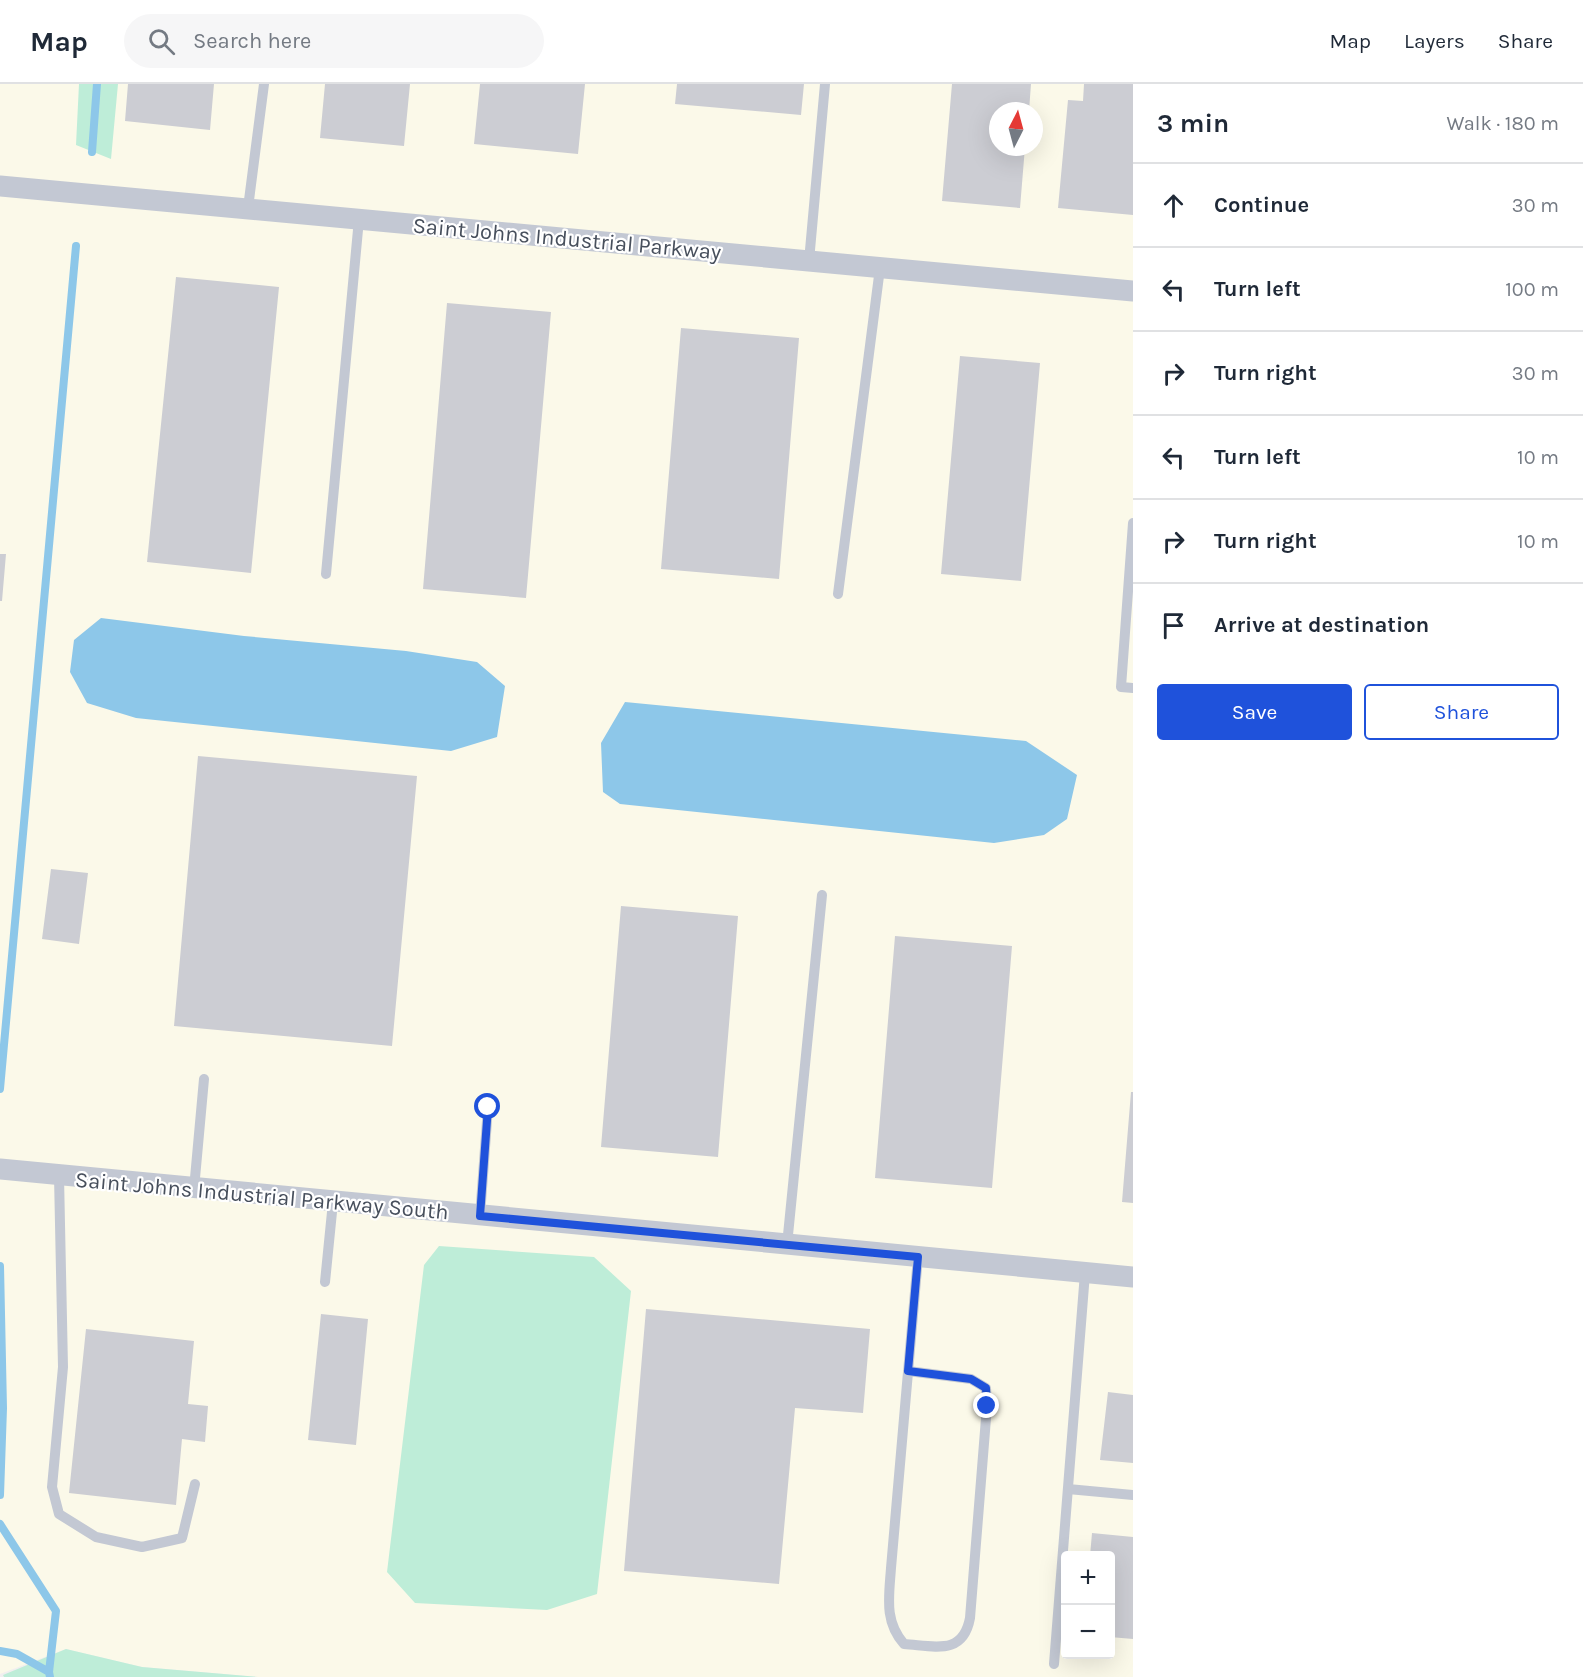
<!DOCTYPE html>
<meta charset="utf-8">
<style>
:root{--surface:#fff;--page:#f6f6f7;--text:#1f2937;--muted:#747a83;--line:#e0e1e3;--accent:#1f52db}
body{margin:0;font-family:Karla,sans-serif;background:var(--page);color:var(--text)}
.controls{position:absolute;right:18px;bottom:18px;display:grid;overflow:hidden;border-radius:6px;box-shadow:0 6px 24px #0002}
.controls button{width:54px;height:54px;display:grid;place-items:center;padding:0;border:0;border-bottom:2px solid var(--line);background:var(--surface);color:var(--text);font:30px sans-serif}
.compass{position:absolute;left:989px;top:18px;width:54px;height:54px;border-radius:50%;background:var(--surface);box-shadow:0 6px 24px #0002;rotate:6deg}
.stop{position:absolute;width:18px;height:18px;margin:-14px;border:4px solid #1f52db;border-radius:50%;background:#fff}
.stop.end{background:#1f52db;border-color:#fff;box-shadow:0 2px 6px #0008}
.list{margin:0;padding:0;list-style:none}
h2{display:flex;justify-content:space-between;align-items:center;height:78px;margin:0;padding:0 24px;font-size:26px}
h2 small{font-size:20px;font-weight:400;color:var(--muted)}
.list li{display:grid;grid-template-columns:39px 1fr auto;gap:18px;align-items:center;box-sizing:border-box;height:84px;padding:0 24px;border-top:2px solid var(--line)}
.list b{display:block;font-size:22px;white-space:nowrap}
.list em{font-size:20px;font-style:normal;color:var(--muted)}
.actions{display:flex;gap:12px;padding:18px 24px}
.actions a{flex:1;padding:14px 0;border:2px solid var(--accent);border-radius:6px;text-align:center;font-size:21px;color:var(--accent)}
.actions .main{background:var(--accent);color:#fff}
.icon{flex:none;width:33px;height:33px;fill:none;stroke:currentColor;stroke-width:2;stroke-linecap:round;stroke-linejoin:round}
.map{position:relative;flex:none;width:1133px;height:1593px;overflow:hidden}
header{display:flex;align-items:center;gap:36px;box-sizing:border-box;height:84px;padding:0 30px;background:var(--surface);border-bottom:2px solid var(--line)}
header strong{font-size:28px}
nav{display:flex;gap:33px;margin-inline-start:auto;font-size:21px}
.search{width:420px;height:54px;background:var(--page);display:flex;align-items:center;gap:15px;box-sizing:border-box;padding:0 21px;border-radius:33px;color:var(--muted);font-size:22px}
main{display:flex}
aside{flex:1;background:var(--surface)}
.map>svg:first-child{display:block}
.commercial{fill:#fbf9e9;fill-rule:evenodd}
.green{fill:#beedd8}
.water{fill:#8dc7e9}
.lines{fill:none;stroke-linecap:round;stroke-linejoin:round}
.stream{stroke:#8dc7e9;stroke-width:8}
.building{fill:#cccdd3}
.lane{stroke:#c3c8d3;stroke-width:10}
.street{stroke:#c3c8d3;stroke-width:21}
.route{stroke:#1f52db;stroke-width:8}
.labels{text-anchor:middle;stroke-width:4.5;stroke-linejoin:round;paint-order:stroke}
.street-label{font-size:22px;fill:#474f5c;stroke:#fff}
</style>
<header>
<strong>Map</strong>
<div class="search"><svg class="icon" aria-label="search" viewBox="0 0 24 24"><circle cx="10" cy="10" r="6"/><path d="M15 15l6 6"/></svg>Search here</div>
<nav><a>Map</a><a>Layers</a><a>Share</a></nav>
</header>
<main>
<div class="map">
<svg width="1133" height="1593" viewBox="0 0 1133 1593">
<rect width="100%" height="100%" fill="#f1efef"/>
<path class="commercial" d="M0,0H1133V1593H258L142,1583L66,1565L0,1590ZM998,27H1034V63H998ZM1066,1472H1110V1570H1066Z"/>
<path class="green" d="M79,0H118L111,75L76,61Z
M439,1162L594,1173L631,1207L597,1510L547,1526L415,1519L387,1488L424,1181Z
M66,1565L142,1583L258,1593H4L3,1591Z"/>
<path class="water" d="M101,534L244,552L406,567L477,578L505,602L497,653L451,667L136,634L87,619L70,588L74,556Z
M625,618L1026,657L1077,691L1067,735L1044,751L994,759L620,720L603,708L601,659Z"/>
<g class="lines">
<path class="stream" d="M92,68L97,0
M0,1005L76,162
M0,1182L3,1324L0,1411
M0,1440L56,1527L49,1588
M0,1567L17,1570L49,1588L50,1593"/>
</g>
<path class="building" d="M128,0H214L210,46L125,37Z
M325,0H410L404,62L320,54Z
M480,0H585L578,70L474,60Z
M677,0H804L801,31L675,20Z
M952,0H1031L1029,27H998V63H1025L1020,124L942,117Z
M1084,0H1133V131L1058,124L1068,16L1083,17Z
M176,193L279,203L251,489L147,478Z
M447,219L551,228L526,514L423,505Z
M681,244L799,254L779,495L661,485Z
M960,272L1040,279L1021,497L941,490Z
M0,470H6L2,517H0Z
M198,672L417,692L392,962L174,942Z
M51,785L88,789L79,860L42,855Z
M621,822L738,832L718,1073L601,1063Z
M895,852L1012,862L992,1104L875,1094Z
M1131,1008H1133V1119L1122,1118Z
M646,1225L870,1245L863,1329L795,1324L779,1500L624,1487Z
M321,1230L368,1235L356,1361L308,1356Z
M86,1245L194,1257L188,1320L208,1322L205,1358L182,1355L176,1421L69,1409Z
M1108,1308L1133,1311V1379L1100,1376Z
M1092,1449L1133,1453V1555L1110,1553V1472H1090Z"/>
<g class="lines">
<path class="lane" d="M248,124L264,0
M809,177L825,0
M1133,439L1121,603L1133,604
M326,490L359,135
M838,510L880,184
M59,1092L63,1283L52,1403L59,1430L96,1453L142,1463L182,1454L195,1400
M194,1105L204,995
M480,1132L488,1023
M787,1161L822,811
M325,1198L333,1118
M908,1287L971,1295L986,1304L987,1322L970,1534C963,1572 934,1562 904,1560C884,1537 889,1513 891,1484L918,1173
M1068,1405L1133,1411
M1054,1580L1085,1189"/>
<path class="street" d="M0,102L1133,207
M0,1085L1133,1193"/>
</g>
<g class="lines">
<path class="route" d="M488,1023L480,1132L918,1173L908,1287L971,1295L986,1304L987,1322"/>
</g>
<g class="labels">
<g class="street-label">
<text transform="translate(567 154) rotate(5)" y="8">Saint Johns Industrial Parkway</text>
<text transform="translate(262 1111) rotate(5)" y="8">Saint Johns Industrial Parkway South</text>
</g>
</g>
</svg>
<div class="controls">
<button>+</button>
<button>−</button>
</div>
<svg class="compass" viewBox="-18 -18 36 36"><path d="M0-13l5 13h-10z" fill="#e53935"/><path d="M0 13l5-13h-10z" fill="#747a83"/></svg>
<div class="stop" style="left:488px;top:1023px"></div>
<div class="stop end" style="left:987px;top:1322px"></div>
</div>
<aside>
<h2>3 min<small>Walk · 180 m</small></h2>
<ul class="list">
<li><svg class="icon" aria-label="ahead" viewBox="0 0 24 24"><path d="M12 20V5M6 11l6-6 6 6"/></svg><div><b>Continue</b></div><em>30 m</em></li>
<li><svg class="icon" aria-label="left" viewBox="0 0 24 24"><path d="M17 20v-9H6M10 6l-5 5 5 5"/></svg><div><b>Turn left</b></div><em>100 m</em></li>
<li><svg class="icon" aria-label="right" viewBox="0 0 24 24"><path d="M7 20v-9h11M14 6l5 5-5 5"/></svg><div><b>Turn right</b></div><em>30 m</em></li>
<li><svg class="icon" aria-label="left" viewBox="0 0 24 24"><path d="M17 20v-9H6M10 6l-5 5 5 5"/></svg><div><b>Turn left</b></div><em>10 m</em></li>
<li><svg class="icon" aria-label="right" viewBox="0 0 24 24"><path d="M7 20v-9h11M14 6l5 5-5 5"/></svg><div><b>Turn right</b></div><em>10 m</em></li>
<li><svg class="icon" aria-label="arrive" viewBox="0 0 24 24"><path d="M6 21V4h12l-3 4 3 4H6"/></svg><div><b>Arrive at destination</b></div></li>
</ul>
<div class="actions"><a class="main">Save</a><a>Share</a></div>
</aside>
</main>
